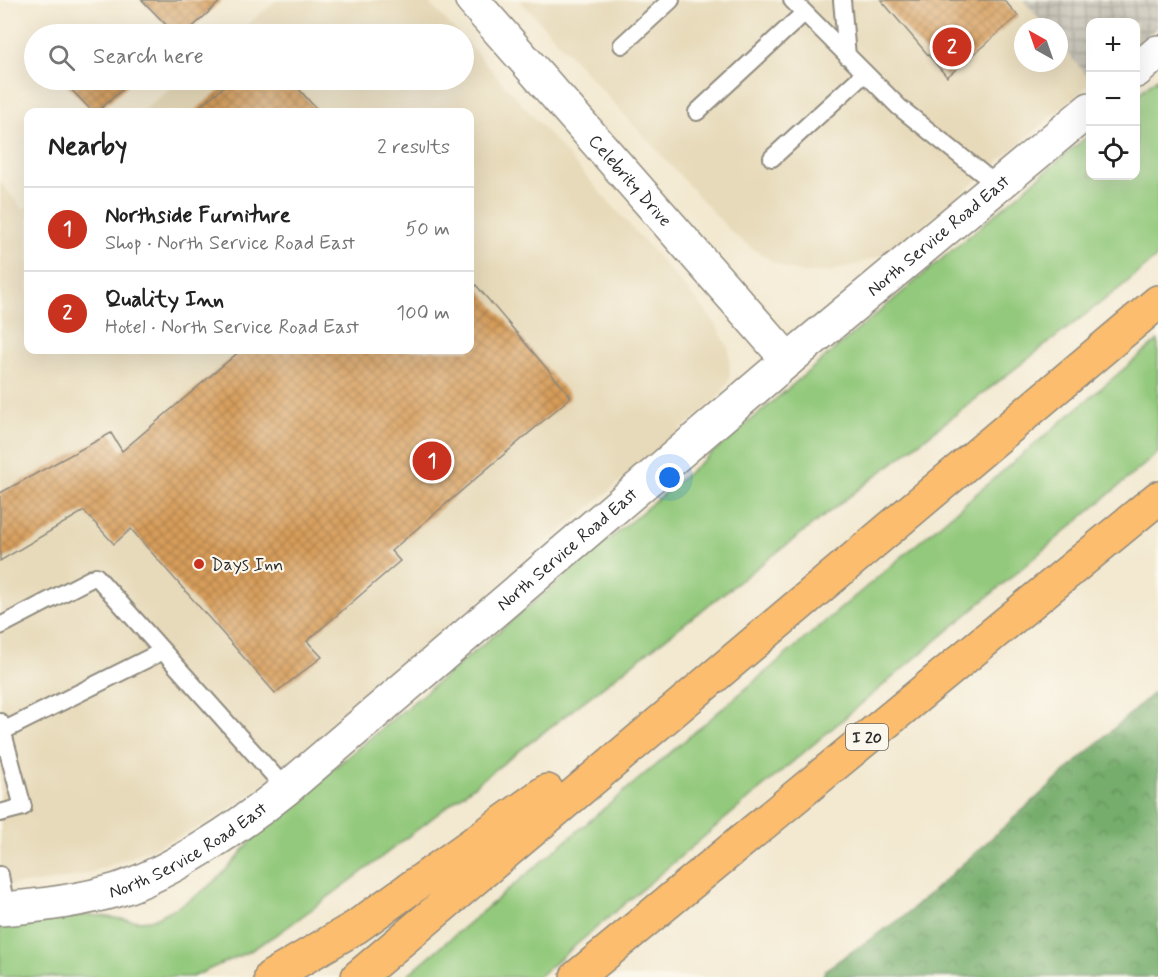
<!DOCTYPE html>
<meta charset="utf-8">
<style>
:root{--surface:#fff;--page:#f2f2f2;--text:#222;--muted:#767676;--line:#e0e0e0;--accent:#c8321e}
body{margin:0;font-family:Mynerve,sans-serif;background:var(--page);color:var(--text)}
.controls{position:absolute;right:18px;top:18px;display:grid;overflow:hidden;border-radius:12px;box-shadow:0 6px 24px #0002}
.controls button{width:54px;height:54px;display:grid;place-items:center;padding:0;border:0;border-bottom:2px solid var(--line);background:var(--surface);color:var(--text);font:30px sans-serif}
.compass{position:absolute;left:1014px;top:18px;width:54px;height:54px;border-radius:50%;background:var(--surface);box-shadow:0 6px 24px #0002;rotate:320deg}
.you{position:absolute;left:670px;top:478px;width:21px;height:21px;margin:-15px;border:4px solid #fff;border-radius:50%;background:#1a73e8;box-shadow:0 0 0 9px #1a73e833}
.badge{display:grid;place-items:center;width:39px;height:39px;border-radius:50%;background:var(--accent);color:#fff;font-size:20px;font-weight:700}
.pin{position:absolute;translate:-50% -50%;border:3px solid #fff;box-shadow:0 2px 6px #0006}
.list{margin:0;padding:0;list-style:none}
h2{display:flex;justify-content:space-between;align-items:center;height:78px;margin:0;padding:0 24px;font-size:26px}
h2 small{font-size:20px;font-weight:400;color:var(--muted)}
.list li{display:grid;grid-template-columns:39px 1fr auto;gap:18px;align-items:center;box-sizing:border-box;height:84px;padding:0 24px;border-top:2px solid var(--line)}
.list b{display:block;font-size:22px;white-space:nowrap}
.list p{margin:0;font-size:20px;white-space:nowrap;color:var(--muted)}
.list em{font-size:20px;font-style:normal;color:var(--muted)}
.icon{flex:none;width:33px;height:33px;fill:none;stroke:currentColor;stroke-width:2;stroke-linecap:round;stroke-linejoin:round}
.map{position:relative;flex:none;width:1158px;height:977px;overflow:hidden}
.search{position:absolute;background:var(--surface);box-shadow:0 6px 24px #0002;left:24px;top:24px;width:450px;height:66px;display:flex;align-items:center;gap:15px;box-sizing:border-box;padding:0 21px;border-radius:33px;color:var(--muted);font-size:22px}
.panel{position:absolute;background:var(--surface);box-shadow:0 6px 24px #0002;left:24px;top:108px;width:450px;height:246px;border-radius:12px}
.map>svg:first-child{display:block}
.built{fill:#e7daba}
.industrial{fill:url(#industrial-grid)}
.green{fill:#93c97c;stroke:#5f7a54;stroke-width:1.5}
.forest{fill:url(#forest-crowns);stroke:#506c4c;stroke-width:1.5}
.building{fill:url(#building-cross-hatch)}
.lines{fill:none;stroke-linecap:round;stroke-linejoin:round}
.service-casing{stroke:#8f8a7e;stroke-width:20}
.tertiary-casing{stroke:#8f8a7e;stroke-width:36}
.motorway-casing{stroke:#8f8a7e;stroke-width:36}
.service{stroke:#fff;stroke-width:16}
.tertiary{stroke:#fff;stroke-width:33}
.motorway{stroke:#fcbd6e;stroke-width:33}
.poi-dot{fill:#c8321e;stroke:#fbf7ec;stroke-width:2}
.labels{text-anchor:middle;stroke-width:4.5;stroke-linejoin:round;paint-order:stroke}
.shield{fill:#fbf7ec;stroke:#696865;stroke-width:1.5}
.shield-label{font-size:16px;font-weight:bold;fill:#2b2b2b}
.street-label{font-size:18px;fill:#2b2b2b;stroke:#fbf7ec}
.poi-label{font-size:18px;fill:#2b2b2b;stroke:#fbf7ec;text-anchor:start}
</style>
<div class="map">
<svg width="1158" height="977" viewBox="0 0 1158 977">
<defs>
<pattern id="industrial-grid" width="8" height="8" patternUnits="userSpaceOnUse" patternTransform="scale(1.5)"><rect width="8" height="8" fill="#c8c4b8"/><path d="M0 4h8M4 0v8" fill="none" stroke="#a39f96"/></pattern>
<pattern id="forest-crowns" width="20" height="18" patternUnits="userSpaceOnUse" patternTransform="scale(1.5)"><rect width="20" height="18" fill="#76ad6c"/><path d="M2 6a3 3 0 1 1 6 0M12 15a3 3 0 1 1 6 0" fill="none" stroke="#618d59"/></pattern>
<pattern id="building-cross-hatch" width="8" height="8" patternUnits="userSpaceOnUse" patternTransform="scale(1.5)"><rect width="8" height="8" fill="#d79d5a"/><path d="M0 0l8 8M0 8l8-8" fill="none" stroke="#af804b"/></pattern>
</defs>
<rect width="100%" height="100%" fill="#fbf7ec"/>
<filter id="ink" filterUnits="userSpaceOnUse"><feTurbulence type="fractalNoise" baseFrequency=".0167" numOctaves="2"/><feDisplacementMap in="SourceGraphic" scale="12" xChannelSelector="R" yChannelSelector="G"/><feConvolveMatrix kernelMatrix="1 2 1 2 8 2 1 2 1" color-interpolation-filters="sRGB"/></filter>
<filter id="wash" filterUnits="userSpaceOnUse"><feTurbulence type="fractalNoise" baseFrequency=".008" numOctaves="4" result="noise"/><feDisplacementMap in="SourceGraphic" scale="24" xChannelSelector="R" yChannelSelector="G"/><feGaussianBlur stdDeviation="1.35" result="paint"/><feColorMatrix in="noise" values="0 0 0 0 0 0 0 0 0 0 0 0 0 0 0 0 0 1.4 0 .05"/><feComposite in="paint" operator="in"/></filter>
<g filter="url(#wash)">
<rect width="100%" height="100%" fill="#f3e9d1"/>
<path class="built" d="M277,0H426L459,34H236Z
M520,0H1023L1046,27H1023V63H1059V43L1090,79V84L902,244L880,256L858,264L827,272L802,273L784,268L753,249L732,233Z
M464,39L706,311L716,324L729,350L730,375L727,385L720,396L711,404L260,788L208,823L147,851L86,874L47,882L0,885V182L23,209L28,206V350H470V112H141L181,80H464Z"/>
<path class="industrial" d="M1023,0H1158V27L1136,46V22H1090V79L1059,43V27H1046Z"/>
<path class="green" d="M1158,77V256L1121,287L357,876L282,931L250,951L192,977H0V927C29,925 57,917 86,915C104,914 130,924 150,920C155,919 162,915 167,912C206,895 233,866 258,831L579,565L1090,134V176H1136V96Z
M1158,340V453L538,977H405Z"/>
<path class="forest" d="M1158,689V977H823L825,970L907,914Z"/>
<g id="blocks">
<path class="building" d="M142,0H222L185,34H175Z
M881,0H1004L1018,16L947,77Z
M62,80H130L132,81L97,112H93Z
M232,80H291L319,112H193Z
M470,278L571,397L391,551L400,561L307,641L322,657L275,693L131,529L114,544L84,511L0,561V493L111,433L122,451L241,350H470Z"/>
</g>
</g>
<g filter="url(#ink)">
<use href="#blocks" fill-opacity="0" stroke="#8f8a7e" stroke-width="1.5"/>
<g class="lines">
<g class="service-casing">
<path id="service" d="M792,0L899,107L998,186
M842,0L847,56
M622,45L671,0
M697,112L804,13
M772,158L865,73
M0,626L96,576L286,789
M0,722L23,807L0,813
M3,731L163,651
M0,875L6,909"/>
</g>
<g class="tertiary-casing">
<g id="tertiary">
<path id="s1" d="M472,0L788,360"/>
<path d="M1136,71L1158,52"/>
<path id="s2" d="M0,909C40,906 79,901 117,890C171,873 242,825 286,789L788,360L1090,109"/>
</g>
</g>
<g class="motorway-casing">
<path id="motorway" d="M271,977L356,927L547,791
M358,977L1158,302
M577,977L1158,498"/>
</g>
<use href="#service" class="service"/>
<use href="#tertiary" class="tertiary"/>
<use href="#motorway" class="motorway"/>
</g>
</g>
<circle class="poi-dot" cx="199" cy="564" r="6"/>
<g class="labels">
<rect class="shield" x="846" y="724" width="42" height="26" rx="4.5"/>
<g class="shield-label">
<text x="867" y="743">I 20</text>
</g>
<g class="street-label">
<text dy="6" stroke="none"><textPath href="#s1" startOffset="240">Celebrity Drive</textPath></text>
<text dy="6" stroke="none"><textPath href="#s2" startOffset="1172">North Service Road East</textPath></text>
<text dy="6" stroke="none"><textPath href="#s2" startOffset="686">North Service Road East</textPath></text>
<text dy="6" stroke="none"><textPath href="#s2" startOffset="200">North Service Road East</textPath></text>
</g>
<g class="poi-label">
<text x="211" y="570">Days Inn</text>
</g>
</g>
</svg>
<div class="controls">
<button>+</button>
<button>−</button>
<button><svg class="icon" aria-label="locate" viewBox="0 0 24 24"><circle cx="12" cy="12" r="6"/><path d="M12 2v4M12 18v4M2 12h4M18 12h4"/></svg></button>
</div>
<svg class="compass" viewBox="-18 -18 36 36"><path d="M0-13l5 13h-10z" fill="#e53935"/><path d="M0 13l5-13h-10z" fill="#767676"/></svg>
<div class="you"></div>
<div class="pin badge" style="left:432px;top:461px">1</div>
<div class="pin badge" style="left:952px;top:47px">2</div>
<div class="search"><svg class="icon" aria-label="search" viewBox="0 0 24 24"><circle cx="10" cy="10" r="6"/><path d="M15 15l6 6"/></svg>Search here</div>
<section class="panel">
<h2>Nearby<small>2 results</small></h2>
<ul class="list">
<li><span class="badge">1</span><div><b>Northside Furniture</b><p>Shop · North Service Road East</p></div><em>50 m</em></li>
<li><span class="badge">2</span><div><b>Quality Inn</b><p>Hotel · North Service Road East</p></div><em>100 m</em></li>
</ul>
</section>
</div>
